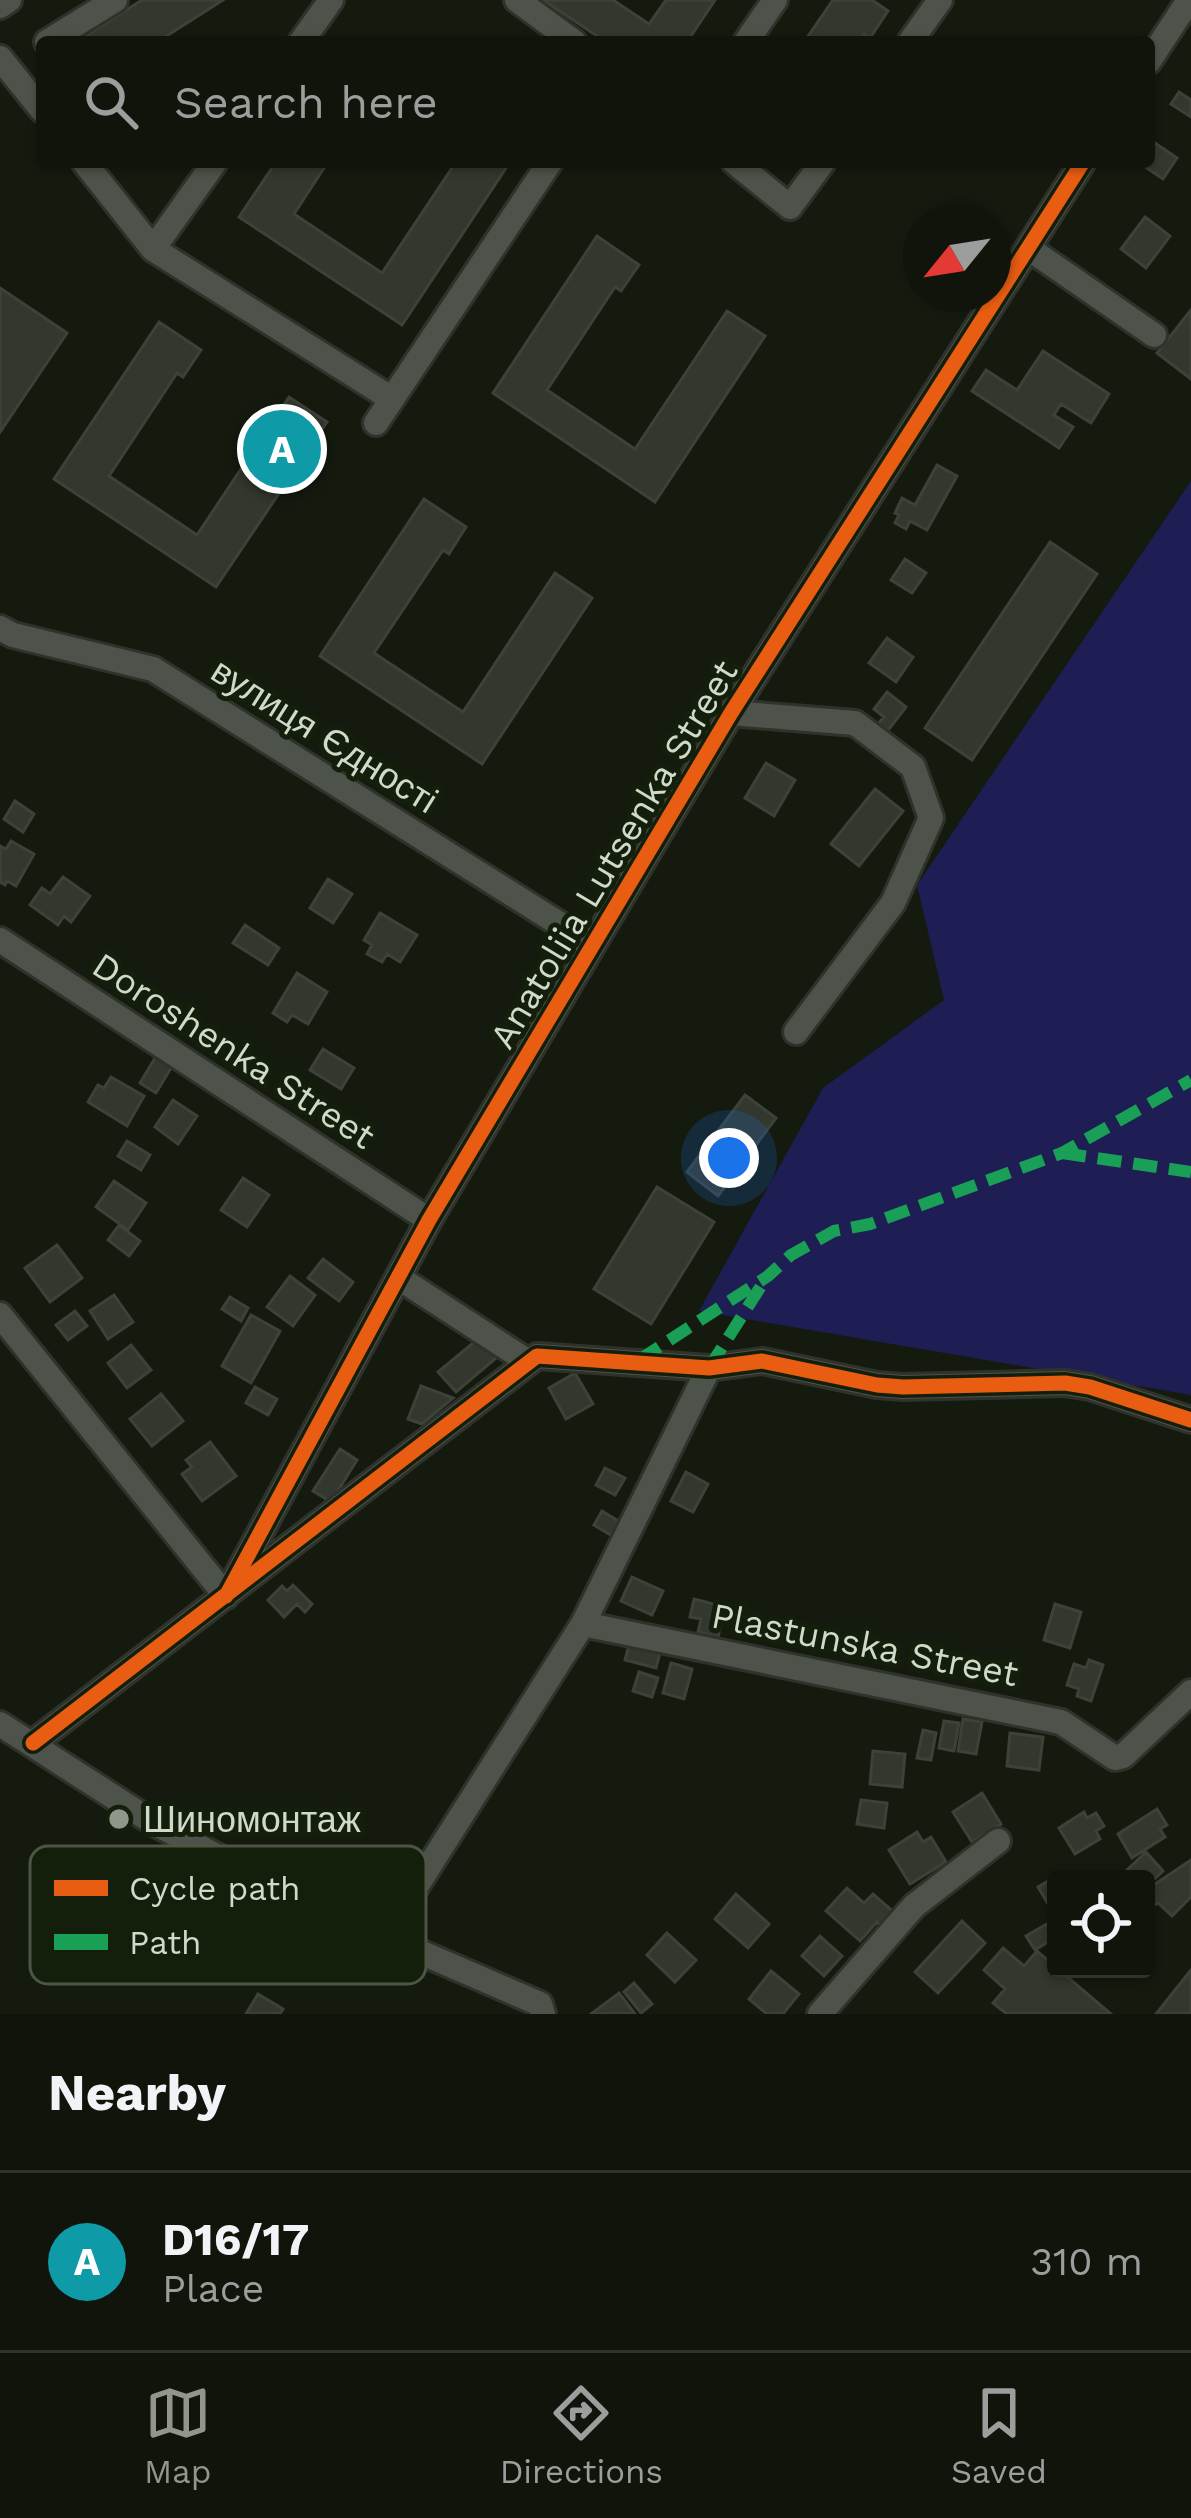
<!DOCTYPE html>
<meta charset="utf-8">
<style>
:root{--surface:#10140b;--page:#1e2119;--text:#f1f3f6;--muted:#9c9e9d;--line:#30332c;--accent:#8f968a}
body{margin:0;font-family:"Work Sans",sans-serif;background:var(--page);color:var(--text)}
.controls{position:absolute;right:36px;bottom:36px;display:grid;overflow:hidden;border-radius:12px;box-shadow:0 3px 9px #0004}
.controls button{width:108px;height:108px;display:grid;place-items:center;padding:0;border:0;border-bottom:3px solid var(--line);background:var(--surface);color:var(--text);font:60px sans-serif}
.compass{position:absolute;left:903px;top:204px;width:108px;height:108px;border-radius:50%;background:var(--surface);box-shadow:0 3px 9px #0004;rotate:240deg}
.you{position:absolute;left:729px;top:1158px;width:42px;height:42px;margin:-30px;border:9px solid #fff;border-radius:50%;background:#1a73e8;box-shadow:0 0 0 18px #1a73e833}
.badge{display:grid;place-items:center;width:78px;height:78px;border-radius:50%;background:var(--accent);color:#fff;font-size:39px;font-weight:700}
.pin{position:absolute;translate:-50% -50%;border:6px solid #fff;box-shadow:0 3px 12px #0006}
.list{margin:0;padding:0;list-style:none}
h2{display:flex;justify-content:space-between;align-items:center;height:156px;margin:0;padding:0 48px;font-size:51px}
h2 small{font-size:39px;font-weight:400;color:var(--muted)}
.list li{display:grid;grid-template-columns:78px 1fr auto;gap:36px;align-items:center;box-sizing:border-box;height:180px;padding:0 48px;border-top:3px solid var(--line)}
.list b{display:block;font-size:45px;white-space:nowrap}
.list p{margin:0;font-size:39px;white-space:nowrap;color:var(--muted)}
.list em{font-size:39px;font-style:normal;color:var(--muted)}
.icon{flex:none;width:66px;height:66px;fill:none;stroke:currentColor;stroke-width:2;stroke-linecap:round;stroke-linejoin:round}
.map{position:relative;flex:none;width:1191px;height:2014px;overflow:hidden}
.search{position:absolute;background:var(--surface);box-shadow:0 3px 9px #0004;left:36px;right:36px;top:36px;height:132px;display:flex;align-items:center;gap:30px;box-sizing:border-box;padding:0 42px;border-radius:12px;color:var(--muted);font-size:45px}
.sheet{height:336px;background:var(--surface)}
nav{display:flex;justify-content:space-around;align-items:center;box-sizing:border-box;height:168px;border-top:3px solid var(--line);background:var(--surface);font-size:33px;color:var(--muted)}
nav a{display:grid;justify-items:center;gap:6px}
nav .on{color:var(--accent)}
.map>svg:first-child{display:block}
.green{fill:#1e1e55}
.building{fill:#33382e;stroke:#3d4239;stroke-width:3}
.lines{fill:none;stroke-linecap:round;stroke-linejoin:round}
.minor-casing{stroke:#2f322b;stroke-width:30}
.minor{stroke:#4d524a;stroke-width:24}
.quiet{stroke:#1a9f57;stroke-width:12;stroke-dasharray:24 12;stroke-linecap:butt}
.cycleway-casing{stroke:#141f0b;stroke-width:22}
.cycleway{stroke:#e95d12;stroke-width:15}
.poi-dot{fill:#8f968a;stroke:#141f0b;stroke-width:4.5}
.labels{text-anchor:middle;stroke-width:10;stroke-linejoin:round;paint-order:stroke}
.street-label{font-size:36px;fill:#d1d8cc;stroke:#141f0b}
.poi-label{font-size:36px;fill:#d1d8cc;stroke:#141f0b;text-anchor:start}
.key{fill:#141f0b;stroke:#4d5645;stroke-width:3}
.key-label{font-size:33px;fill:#d1d8cc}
</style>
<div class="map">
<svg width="1191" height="2014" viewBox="0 0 1191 2014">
<rect width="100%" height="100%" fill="#151a0f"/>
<path class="green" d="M1191,481V1395L699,1311L823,1088L944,1000L917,885Z"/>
<path class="building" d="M142,0H223L157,42H76Z
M543,0H613L649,24L666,0H715L687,42H606Z
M833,0H872L888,11L870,38L864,34L859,42H804Z
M1179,92L1191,100V117L1171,104Z
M1149,139L1177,158L1163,179L1138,162H1149Z
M276,162H328L294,214L382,273L456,162H510L402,325L239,217Z
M1145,217L1170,236L1146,268L1121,249Z
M597,236L639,265L621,291L615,287L547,390L635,449L727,311L765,336L655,502L493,393Z
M0,288L67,333L0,432Z
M1191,310V379L1157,353Z
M159,322L201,350L183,377L177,373L109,476L197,535L289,397L327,422L216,587L54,479Z
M1043,351L1109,394L1091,423L1061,404L1054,415L1073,427L1059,448L972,391L986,370L1017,390Z
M937,465L957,476L927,530L910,521L906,529L895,523L899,515L895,513L902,498L915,505Z
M424,499L466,527L449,554L443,550L374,653L463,712L555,573L592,598L482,764L320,656Z
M1050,542L1097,574L972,760L925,728Z
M905,559L926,573L912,593L891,580Z
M887,638L913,657L896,682L869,663Z
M887,692L906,707L886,733L876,726L884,717L874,709Z
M766,763L795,780L774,816L745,798Z
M875,789L903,811L859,866L831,844Z
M15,801L34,814L23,832L4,819Z
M11,841L34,854L16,886L7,881L5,885L0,882V846L6,849Z
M63,877L90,896L71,922L64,916L58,925L30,905L42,888L50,894Z
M328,879L352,894L333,923L310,908Z
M380,913L417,935L400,962L387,954L382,962L367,954L372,945L364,940Z
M245,925L279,948L268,965L233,943Z
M297,973L327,992L308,1024L292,1015L287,1022L273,1013Z
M323,1049L354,1068L341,1089L310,1070Z
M158,1053L174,1063L156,1093L140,1083Z
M111,1077L144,1096L127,1126L88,1102L98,1085L104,1088Z
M745,1095L776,1118L718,1196L687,1172Z
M173,1100L197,1116L178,1144L155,1127Z
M127,1141L150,1155L141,1170L118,1156Z
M243,1178L269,1195L247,1227L221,1210Z
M114,1181L146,1203L128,1230L96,1207Z
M657,1187L714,1222L651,1324L594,1289Z
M119,1225L140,1241L129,1256L108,1240Z
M57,1245L82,1278L50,1302L25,1268Z
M323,1259L353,1282L339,1301L308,1278Z
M290,1276L315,1295L293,1326L267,1307Z
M114,1295L133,1322L108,1339L90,1311Z
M230,1297L248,1308L241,1321L222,1309Z
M75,1311L87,1326L68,1340L56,1325Z
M251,1315L280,1331L251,1383L222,1366Z
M479,1338L496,1358L456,1392L438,1372Z
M131,1345L151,1370L127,1388L108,1363Z
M575,1373L593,1404L566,1419L549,1388Z
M421,1386L453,1398L422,1424L408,1419Z
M255,1387L277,1399L268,1415L246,1403Z
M161,1394L183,1421L152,1446L130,1419Z
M210,1442L236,1476L202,1501L182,1474L192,1467L186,1460Z
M340,1449L357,1460L331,1502L313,1491Z
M605,1468L625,1478L615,1495L596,1485Z
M686,1472L708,1484L693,1512L671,1501Z
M602,1511L620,1522L612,1536L594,1525Z
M632,1577L663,1591L652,1615L621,1601Z
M293,1585L312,1604L305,1612L297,1604L284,1617L268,1600L282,1586L287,1591Z
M694,1599L725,1607L718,1637L698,1632L701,1619L690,1617Z
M1055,1604L1081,1612L1070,1648L1044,1640Z
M629,1645L660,1653L656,1668L625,1660Z
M1089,1660L1103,1665L1091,1701L1077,1696L1079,1689L1067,1685L1074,1664L1086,1668Z
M671,1663L692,1669L684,1699L663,1693Z
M639,1672L658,1678L652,1697L633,1691Z
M963,1719L982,1722L976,1754L958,1751Z
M944,1721L959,1723L954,1751L939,1748Z
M923,1730L936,1733L931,1760L917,1758Z
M1010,1733L1043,1737L1039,1770L1007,1766Z
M873,1751L905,1754L902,1787L870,1784Z
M982,1793L1001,1824L972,1842L953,1812Z
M861,1800L887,1803L884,1828L857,1824Z
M1157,1809L1167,1825L1160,1829L1165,1837L1132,1858L1118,1834Z
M1084,1812L1087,1818L1096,1813L1104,1826L1096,1831L1100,1839L1075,1854L1059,1828Z
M917,1832L923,1842L931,1837L946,1862L910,1884L889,1850Z
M1146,1852L1163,1871L1146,1887V1879H1134L1126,1871Z
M1191,1860V1897L1172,1916L1158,1903L1146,1910V1890Z
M1063,1872L1067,1879H1056V1917L1038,1887Z
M847,1888L864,1903L873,1894L895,1913L882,1927L877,1922L860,1941L826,1911Z
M736,1894L769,1924L748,1948L715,1919Z
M962,1921L985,1943L938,1993L915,1972Z
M1052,1921L1056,1937L1035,1950L1026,1936Z
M667,1933L696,1960L675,1982L647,1955Z
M820,1936L842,1956L824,1976L802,1956Z
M1003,1948L1024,1966L1037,1951L1111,2014H1007L993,2003L1005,1989L984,1970Z
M1191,1970V2014H1156Z
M771,1971L799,1994L783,2014H767L749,1999Z
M634,1983L652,2004L641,2013L624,1992Z
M619,1993L635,2014H591Z
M258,1994L283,2009L280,2014H246Z"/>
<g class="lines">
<g class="minor-casing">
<path id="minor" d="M517,0L574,42
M0,6L9,0
M47,42L115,0
M301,42L331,0
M746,42L775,0
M910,42L940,0
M0,58L42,110
M1149,61L1189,0
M84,162L153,249L392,399
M734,162L790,207L823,162
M1028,248L1154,335
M153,249L215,162
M376,423L550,162
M0,628L13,635L153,669L593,945
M731,713L855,723L913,767L931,818L893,903L796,1032
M0,940L429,1220
M399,1278L527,1361
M0,1315L226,1596
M226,1596L429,1220L731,713L1083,162
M583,1624L1061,1722L1115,1758L1123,1756L1191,1692
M0,1724L154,1823L302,1901L540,2004L543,2014
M33,1743L537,1356L709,1368L762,1361L877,1385L903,1387L1065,1383L1090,1387L1191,1420
M383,1939L583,1624L709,1368
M820,2014L914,1906L998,1841"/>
</g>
<use href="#minor" class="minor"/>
<path class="quiet" d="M1062,1153L1191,1172
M639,1360L768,1276L791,1255L834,1231L870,1224L1062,1153L1191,1080
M709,1368L761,1286"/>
<g class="cycleway-casing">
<path id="cycleway" d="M226,1596L429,1220L731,713L1083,162
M33,1743L537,1356L709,1368L762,1361L877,1385L903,1387L1065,1383L1090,1387L1191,1420"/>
</g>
<use href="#cycleway" class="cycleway"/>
</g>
<circle class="poi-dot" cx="119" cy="1819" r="12"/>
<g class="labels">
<g class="street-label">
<text transform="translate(325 735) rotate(32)" y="13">вулиця Єдності</text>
<text transform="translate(613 854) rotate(-59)" y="13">Anatoliia Lutsenka Street</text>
<text transform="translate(234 1050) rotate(33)" y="13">Doroshenka Street</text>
<text transform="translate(865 1644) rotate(11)" y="13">Plastunska Street</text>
</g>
<g class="poi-label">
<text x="143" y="1832">Шиномонтаж</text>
</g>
</g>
<rect x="30" y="1846" width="396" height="138" rx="18" class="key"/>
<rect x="54" y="1880" width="54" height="16" fill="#e95d12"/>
<rect x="54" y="1934" width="54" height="16" fill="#1a9f57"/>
<g class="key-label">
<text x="129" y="1900">Cycle path</text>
<text x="129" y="1954">Path</text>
</g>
</svg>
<div class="controls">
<button><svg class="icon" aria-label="locate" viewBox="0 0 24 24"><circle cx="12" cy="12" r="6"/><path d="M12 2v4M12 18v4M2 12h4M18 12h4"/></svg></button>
</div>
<svg class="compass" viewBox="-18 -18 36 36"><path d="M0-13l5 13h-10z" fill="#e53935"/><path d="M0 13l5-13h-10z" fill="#9c9e9d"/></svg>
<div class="you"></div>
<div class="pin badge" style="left:282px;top:449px;background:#0f9aa8">A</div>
<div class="search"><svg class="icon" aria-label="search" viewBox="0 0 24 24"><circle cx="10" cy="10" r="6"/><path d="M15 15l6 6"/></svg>Search here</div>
</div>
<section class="sheet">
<h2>Nearby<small></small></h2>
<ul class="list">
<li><span class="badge" style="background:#0f9aa8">A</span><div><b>D16/17</b><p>Place</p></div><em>310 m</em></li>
</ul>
</section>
<nav>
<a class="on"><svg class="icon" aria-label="map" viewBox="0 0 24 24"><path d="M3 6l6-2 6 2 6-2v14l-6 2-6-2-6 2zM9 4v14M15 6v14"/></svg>Map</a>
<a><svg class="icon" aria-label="directions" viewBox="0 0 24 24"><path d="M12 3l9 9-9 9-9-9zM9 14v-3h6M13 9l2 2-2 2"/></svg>Directions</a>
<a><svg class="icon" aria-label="saved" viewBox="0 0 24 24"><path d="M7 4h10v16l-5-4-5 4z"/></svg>Saved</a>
</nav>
